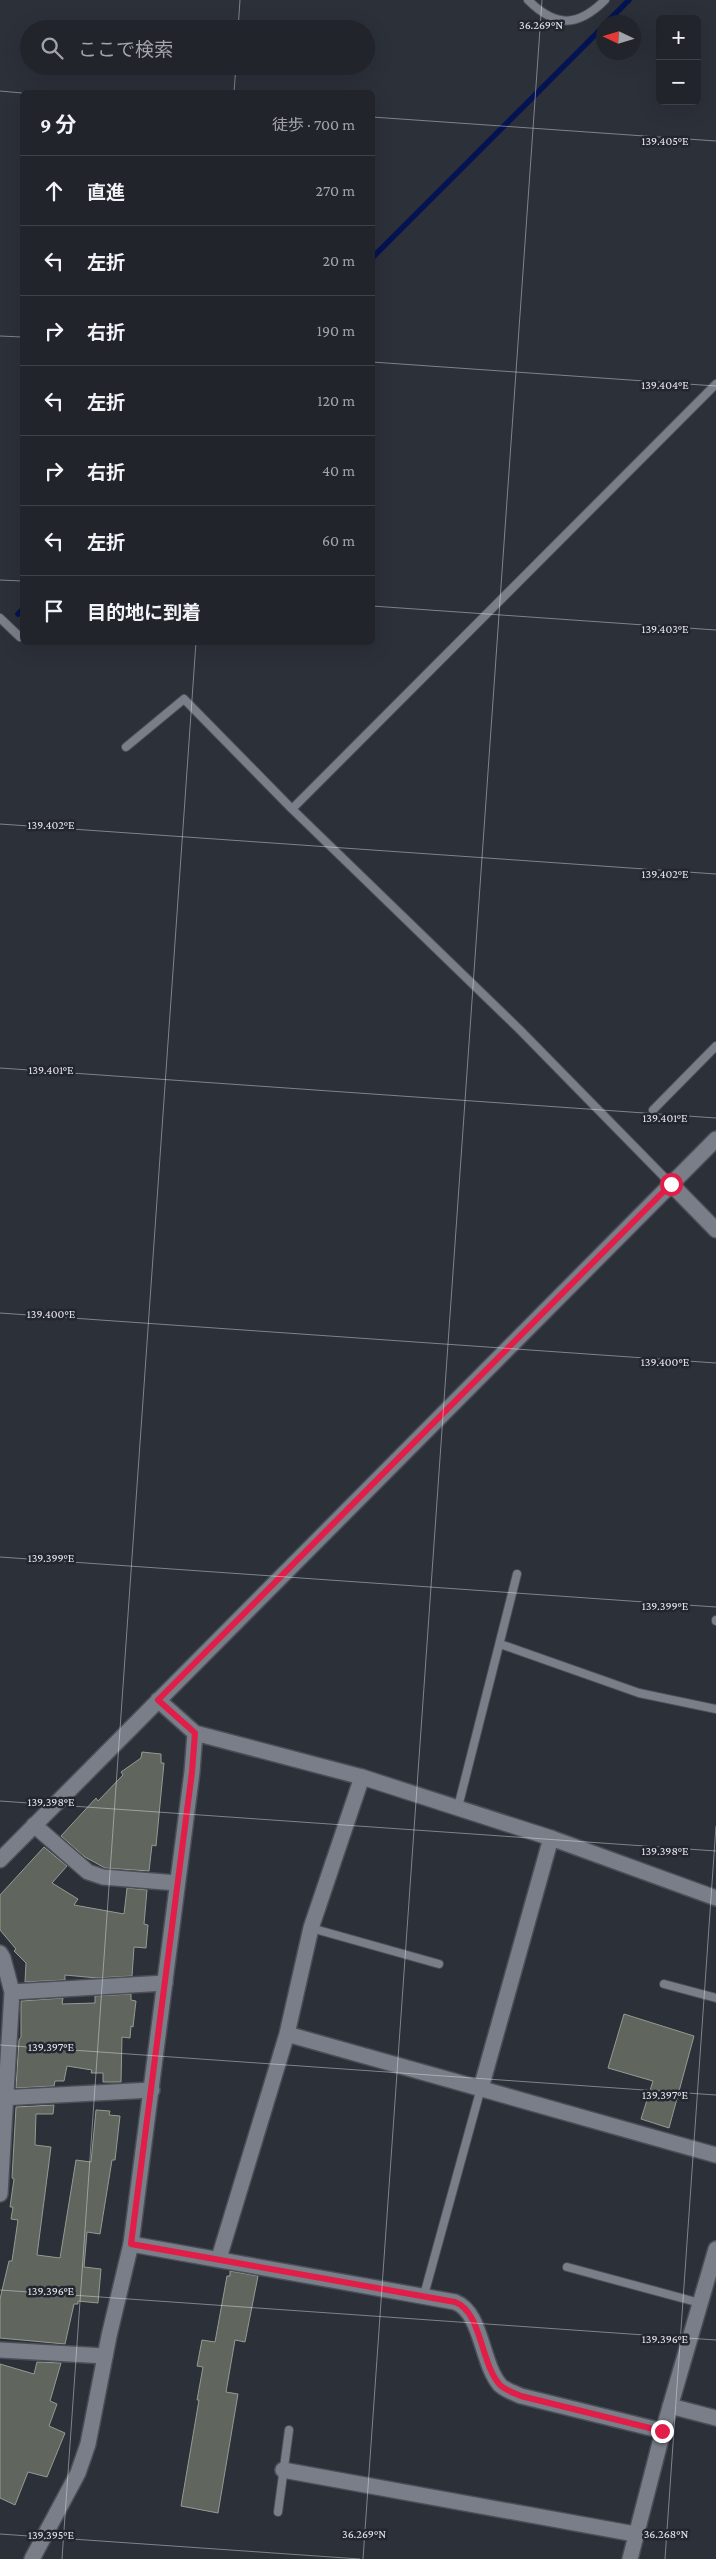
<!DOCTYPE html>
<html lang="ja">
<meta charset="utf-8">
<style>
:root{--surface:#21242b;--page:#2d3037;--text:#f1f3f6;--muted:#a2a4a9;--line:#3e4147}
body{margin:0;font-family:"Crimson Pro","Noto Sans JP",serif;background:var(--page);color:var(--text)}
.controls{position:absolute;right:15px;top:15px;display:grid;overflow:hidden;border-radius:8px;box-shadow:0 5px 20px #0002}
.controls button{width:45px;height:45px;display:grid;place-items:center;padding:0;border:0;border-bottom:1px solid var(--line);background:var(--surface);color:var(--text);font:25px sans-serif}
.compass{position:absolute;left:596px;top:15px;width:45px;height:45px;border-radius:50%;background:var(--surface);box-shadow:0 5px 20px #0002;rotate:274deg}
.stop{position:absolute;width:15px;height:15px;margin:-11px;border:4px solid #e11d48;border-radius:50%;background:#fff}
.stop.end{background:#e11d48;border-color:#fff;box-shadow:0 1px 5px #0008}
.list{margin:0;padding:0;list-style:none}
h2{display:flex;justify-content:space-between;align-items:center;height:65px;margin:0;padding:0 20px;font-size:21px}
h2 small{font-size:16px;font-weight:400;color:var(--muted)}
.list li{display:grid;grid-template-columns:32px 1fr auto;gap:15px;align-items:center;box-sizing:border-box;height:70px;padding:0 20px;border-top:1px solid var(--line)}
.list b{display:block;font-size:19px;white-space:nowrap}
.list em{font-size:16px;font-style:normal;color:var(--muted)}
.icon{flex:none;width:28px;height:28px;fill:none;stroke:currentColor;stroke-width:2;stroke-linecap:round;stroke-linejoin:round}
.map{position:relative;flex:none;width:716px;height:2559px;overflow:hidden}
.search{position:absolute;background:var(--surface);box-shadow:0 5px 20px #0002;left:20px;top:20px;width:355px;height:55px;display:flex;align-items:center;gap:12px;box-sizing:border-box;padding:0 18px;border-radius:28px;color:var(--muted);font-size:19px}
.panel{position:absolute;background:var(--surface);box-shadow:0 5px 20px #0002;left:20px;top:90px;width:355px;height:555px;border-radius:8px}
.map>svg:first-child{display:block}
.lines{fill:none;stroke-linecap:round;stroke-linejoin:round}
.stream{stroke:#041352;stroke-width:5.5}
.building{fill:#60665d;stroke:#949b92}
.lane-casing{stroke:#4b4e56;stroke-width:10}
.street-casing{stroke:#4b4e56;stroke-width:18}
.secondary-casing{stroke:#4b4e56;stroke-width:18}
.lane{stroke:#797e88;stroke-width:8}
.street{stroke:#797e88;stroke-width:15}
.secondary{stroke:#797e88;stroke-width:15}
.route{stroke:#e11d48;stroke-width:6}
.ticks{fill:none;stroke:#e5e8ee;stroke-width:1;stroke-opacity:0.45}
.ticks-label{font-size:12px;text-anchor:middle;fill:#e5e8ee;stroke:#23262e;stroke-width:5;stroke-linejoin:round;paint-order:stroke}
</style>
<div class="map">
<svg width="716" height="2559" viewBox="0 0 716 2559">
<rect width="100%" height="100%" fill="#2c3039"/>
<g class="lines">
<path class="stream" d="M607,22L629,0
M372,258L604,26
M18,614L22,610"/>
</g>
<path class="building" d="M142,1752L161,1754V1763H164L156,1846L152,1845L149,1871L105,1868L85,1857L61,1836L96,1798L98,1801L123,1775L121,1772L141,1758Z
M44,1847L67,1866L52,1883L78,1899L74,1905L124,1914L127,1888L147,1890L144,1924L148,1925L146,1948L134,1947L132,1976L97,1978L65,1975V1980L25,1982L26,1963L14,1951L16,1949L0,1930V1895Z
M131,1994V2000L136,2001L133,2027L131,2026L130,2038L122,2037L121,2082H103V2073H91L92,2070L67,2066L64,2081H55L54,2086L16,2088L19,2040L21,2037V2001L63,1998L62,2004L95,2003V1996Z
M624,2014L694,2036L669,2128L641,2119L653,2081L608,2068Z
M54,2105L53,2114H36L35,2145L51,2147L37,2255L60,2258L76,2160L91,2162L96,2110L110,2111L109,2115L120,2116L115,2160H112L100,2234L87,2232L84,2267L101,2269L98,2303L78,2301V2304H74L65,2344L0,2338V2299L9,2261H12L18,2220L11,2219L13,2207H10L14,2179L12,2178L16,2107Z
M230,2271L258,2276L245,2342L235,2340L226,2392L238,2394L218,2513L181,2506L199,2400H197L203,2367L197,2366L202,2340L215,2342L227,2276H230Z
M37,2362L61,2363L50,2401L57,2404L49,2426L65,2433L47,2477L28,2472L15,2505L0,2498V2364L34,2374Z"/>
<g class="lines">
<g class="lane-casing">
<path id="lane" d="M528,0C555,27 577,28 605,0
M0,618L20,637
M126,747L184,699L292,809L519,1029L671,1184
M292,809L716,384
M653,1110L716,1046
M716,1621V1620
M500,1644L639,1693L716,1709
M458,1807L517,1574
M311,1928L439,1964
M664,1984L716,1998
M567,2267L700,2303
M424,2295L481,2088
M278,2512L289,2430"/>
</g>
<g class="street-casing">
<path id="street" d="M34,1825L88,1872L103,1877L177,1883
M0,1953L3,1958L12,1992L0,2194
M12,1992L165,1983
M287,2034L716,2155
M481,2088L551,1838
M0,2098L152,2090
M131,2244L455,2302C482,2312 481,2363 500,2385C505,2390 514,2393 521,2396L663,2431
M219,2258L287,2034L311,1928L362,1777
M0,2350L105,2356
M670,2406L716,2418
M283,2470L635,2534
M630,2559L663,2431L716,2249"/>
</g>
<g class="secondary-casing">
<path id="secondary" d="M671,1184L716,1230
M158,1700L195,1733L362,1777L551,1838L716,1898
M0,1860L716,1139
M32,2559L78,2473L88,2444L109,2336L131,2244L192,1772L195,1733"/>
</g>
<use href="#lane" class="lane"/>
<use href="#street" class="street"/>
<use href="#secondary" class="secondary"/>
</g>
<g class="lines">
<path class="route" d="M662,2431L521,2396C514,2393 505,2390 500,2385C480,2363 482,2312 455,2302L131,2244L192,1772L195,1733L158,1700L671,1184"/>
</g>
<path class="ticks" d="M238,29L240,0M0,91L22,93M234,92L236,66M372,117L716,141M0,336L22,337M372,362L716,386M0,580L22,581M372,606L716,630M0,824L716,874M0,1068L716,1118M0,1313L716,1363M0,1557L716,1607M0,1801L716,1851M0,2045L716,2095M0,2290L716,2340M0,2534L360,2559M62,2559L196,642M363,2559L542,0M665,2559L716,1826"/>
<g class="ticks-label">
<text x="541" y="29">36.269°N</text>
<text x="665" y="145">139.405°E</text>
<text x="665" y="389">139.404°E</text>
<text x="665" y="633">139.403°E</text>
<text x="51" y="829">139.402°E</text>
<text x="665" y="878">139.402°E</text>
<text x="51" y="1074">139.401°E</text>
<text x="665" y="1122">139.401°E</text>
<text x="51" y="1318">139.400°E</text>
<text x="665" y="1366">139.400°E</text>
<text x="51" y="1562">139.399°E</text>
<text x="665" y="1610">139.399°E</text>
<text x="51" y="1806">139.398°E</text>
<text x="665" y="1855">139.398°E</text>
<text x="51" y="2051">139.397°E</text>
<text x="665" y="2099">139.397°E</text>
<text x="51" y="2295">139.396°E</text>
<text x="665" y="2343">139.396°E</text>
<text x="364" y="2538">36.269°N</text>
<text x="666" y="2538">36.268°N</text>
<text x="51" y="2539">139.395°E</text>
</g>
</svg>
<div class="controls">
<button>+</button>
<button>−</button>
</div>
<svg class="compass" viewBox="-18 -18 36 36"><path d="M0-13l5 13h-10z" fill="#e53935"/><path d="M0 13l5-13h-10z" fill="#a2a4a9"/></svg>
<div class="stop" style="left:671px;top:1184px"></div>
<div class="stop end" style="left:662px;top:2431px"></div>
<div class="search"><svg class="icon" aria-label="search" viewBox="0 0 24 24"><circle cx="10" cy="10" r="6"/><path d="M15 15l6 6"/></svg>ここで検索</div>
<section class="panel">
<h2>9 分<small>徒歩 · 700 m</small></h2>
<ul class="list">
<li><svg class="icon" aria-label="ahead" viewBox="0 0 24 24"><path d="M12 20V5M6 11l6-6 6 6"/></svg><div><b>直進</b></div><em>270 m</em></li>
<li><svg class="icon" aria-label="left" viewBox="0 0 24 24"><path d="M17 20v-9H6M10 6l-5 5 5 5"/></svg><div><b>左折</b></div><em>20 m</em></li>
<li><svg class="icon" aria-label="right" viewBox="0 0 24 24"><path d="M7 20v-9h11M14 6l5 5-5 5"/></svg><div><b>右折</b></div><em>190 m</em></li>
<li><svg class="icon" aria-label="left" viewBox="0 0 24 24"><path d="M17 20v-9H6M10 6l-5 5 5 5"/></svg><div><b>左折</b></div><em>120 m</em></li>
<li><svg class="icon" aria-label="right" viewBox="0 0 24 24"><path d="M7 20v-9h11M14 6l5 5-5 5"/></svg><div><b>右折</b></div><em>40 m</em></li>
<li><svg class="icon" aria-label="left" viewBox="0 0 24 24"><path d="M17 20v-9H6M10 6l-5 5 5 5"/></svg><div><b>左折</b></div><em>60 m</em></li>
<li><svg class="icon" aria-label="arrive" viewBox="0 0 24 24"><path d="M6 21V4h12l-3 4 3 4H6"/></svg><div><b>目的地に到着</b></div></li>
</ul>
</section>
</div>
